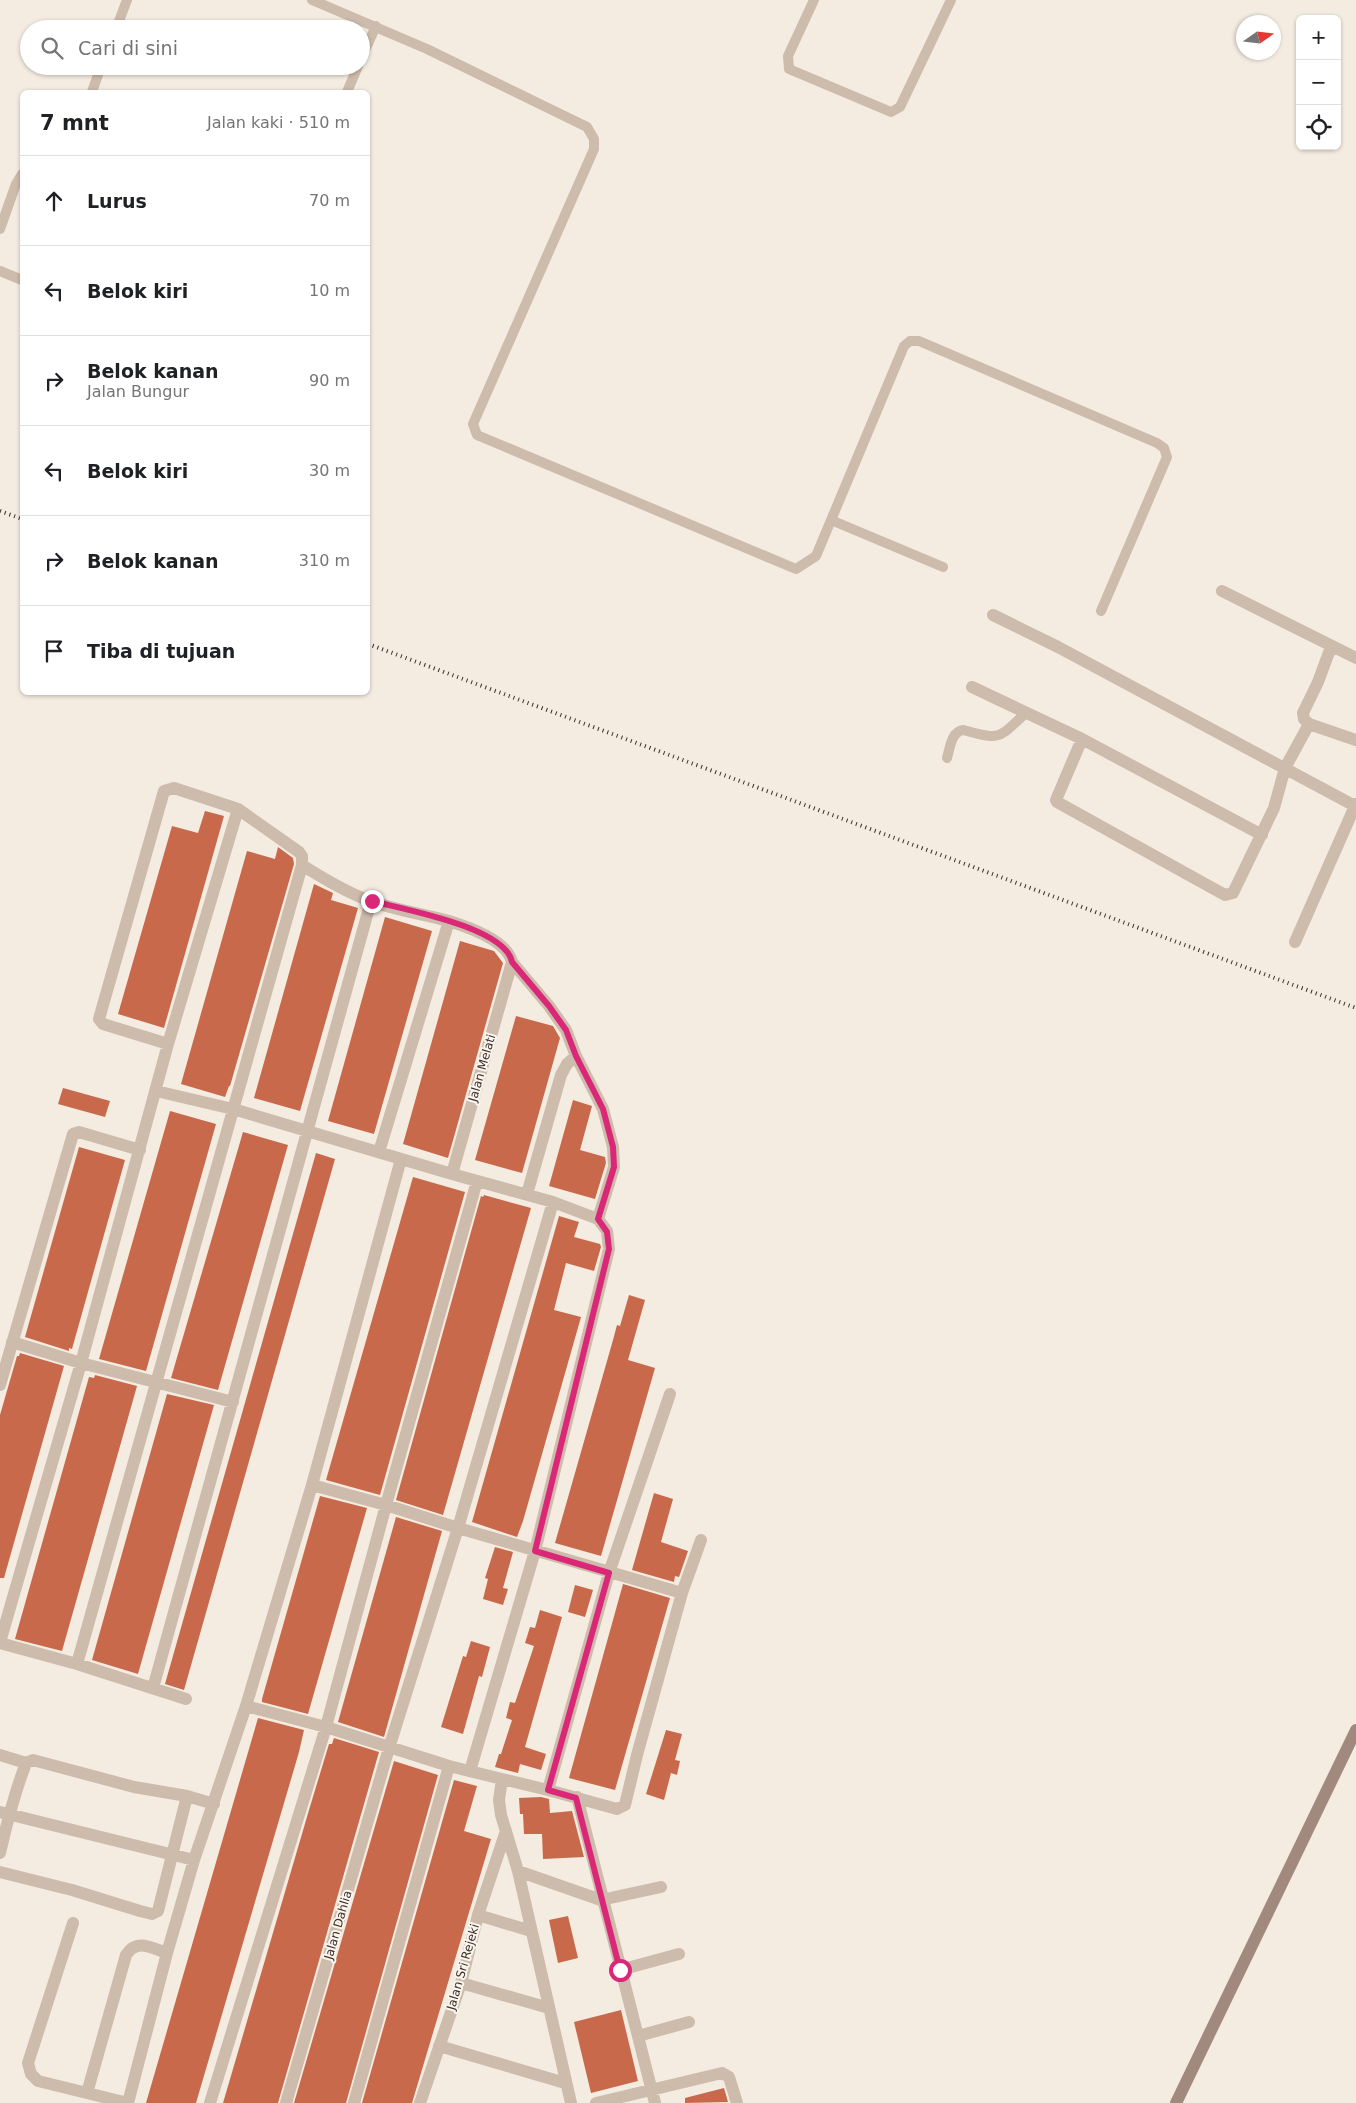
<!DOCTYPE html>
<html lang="id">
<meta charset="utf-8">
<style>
:root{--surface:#fff;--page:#f6f6f6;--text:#202124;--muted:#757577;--line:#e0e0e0}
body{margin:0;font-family:"DejaVu Sans",sans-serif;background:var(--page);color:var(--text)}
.controls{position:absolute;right:15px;top:15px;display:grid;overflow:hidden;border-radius:8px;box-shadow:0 1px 4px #0004}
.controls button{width:45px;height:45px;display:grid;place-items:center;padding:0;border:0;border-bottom:1px solid var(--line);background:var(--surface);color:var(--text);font:25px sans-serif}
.compass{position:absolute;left:1236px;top:15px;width:45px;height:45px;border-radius:50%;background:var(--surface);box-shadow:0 1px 4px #0004;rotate:76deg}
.stop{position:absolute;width:15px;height:15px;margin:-11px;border:4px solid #db2777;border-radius:50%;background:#fff}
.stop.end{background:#db2777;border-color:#fff;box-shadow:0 1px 5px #0008}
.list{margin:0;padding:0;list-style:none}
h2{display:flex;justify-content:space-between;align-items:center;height:65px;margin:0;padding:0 20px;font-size:21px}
h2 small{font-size:16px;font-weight:400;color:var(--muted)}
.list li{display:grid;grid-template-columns:32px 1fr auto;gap:15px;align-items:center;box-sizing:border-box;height:90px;padding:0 20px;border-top:1px solid var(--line)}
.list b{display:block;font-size:19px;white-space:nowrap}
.list p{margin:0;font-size:16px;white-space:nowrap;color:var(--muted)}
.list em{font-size:16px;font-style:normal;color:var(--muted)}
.icon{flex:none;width:28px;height:28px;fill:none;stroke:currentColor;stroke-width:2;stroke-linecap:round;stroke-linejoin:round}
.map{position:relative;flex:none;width:1356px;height:2103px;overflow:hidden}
.search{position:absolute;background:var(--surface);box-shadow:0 1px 4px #0004;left:20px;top:20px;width:350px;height:55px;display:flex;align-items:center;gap:12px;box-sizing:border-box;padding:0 18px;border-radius:28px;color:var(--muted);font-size:19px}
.panel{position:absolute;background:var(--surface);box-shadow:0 1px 4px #0004;left:20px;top:90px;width:350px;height:605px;border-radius:8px}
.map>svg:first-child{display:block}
.building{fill:#c8694b}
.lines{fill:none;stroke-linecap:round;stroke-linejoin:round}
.lane{stroke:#cdbbac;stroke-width:10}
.street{stroke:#cdbbac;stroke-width:12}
.secondary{stroke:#a18a7d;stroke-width:12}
.rail{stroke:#3b302b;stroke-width:4;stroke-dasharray:1 4;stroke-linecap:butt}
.route{stroke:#db2777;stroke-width:6}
.labels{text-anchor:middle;stroke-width:4;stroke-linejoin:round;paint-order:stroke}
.street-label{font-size:12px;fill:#3b302b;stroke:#fbf5ee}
</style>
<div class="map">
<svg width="1356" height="2103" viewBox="0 0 1356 2103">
<rect width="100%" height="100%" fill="#f4ebe1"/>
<path class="building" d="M205,811L224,816L164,1028L118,1014L172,826L198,833Z
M278,847L293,858L294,864L230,1086H229L225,1097L181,1084L247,851L275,859Z
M314,884L333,893L331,900L358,908L300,1111L254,1098Z
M385,917L432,931L374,1134L328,1121Z
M460,941L494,951L503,963L448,1158L403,1144Z
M516,1016L553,1026L560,1038L522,1173L475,1160Z
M63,1088L110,1101L105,1117L58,1104Z
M573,1100L592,1106L580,1150L605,1157L606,1163L595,1199L549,1186Z
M170,1111L216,1124L146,1371L99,1359Z
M243,1132L288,1145L218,1390L171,1378Z
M79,1147L125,1160L72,1349L69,1348V1351L25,1337Z
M316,1153L335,1159L184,1690L165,1684Z
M413,1177L465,1192L380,1495L326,1480Z
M484,1195L531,1208L443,1515L396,1500L481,1196L483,1197Z
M559,1216L579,1222L574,1237L600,1244L601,1247L594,1271L566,1263L554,1310L581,1317L523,1521L517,1537L472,1522Z
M629,1295L645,1300L628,1360L655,1368L601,1556L555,1543L613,1340L617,1325L620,1326Z
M20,1353L64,1366L4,1578H0V1415L17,1356H19Z
M95,1375L137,1386L62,1651L15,1639L89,1377L94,1378Z
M167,1394L214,1405L138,1674L92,1660Z
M654,1493L673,1499L661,1542L688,1551L679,1577L675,1576L674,1582L632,1570Z
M320,1496L367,1508L308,1714L262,1702V1699Z
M396,1517L442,1531L384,1737L338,1722Z
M495,1547L513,1552L503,1588L508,1589L503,1605L483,1599L488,1579L485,1578Z
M623,1584L670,1598L615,1790L569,1778Z
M575,1585L593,1590L585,1617L568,1612Z
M540,1610L562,1617L525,1747L546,1754L541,1770L520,1764L518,1773L495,1767L499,1754H501L512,1720L506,1718L510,1702L515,1703L534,1646L525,1643L530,1627L535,1628Z
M471,1641L490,1647L482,1677L479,1676L463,1734L441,1727L463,1656L466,1657Z
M258,1718L304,1730L299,1752L196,2103H146Z
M666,1730L682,1734L675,1760L680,1761L677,1775L671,1773L664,1800L646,1794Z
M334,1738L379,1752L278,2103H223L309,1810L329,1744H332Z
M394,1761L438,1775L346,2103H294Z
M454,1780L477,1786L464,1831L491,1839L412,2103H362Z
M541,1797L549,1799L550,1813L572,1811L584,1857L543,1859L542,1834H524L523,1814H520L519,1798Z
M568,1916L578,1958L558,1963L549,1920Z
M621,2010L638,2081L591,2093L574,2022Z
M724,2088L728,2102L685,2103V2098Z"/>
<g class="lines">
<path class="lane" d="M312,0L427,49L587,127L594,139V149L473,424L477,435L796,569L816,556L904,346L910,341H919L1157,443L1164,448L1167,457L1101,611
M814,0L788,56L789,69L891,112L900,107L951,0
M116,29L127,0
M361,59L376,26
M92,92L101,66
M347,92L358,66
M0,229L16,184L22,174
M0,271L22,280
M831,520L943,567
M947,758C950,748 951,732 963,730C1003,741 998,738 1027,712"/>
<path class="street" d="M1222,591L1356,658
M993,615L1058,647L1355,806L1356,804
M972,687L1082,739L1262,835
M1309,724L1356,740
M1082,739L1056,800L1057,802L1225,895L1233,893L1274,808L1285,768L1309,724L1304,719L1303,713L1318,682L1331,647
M449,921C468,927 507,940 512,962L549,1006L566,1030L576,1056L603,1109L613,1147L614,1167L598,1219
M1295,942L1355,806
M168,1044L103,1024L99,1019L164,791L174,788L238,809L299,852L302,856V865C324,879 346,892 370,901C396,910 423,914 449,921L379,1152
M156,1091L233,1109L452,1174L553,1202L598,1219L607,1231L609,1249L535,1551L470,1771
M452,1174L512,962
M527,1194L561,1075L567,1064L576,1056
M12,1342L81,1363L233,1402
M0,1385L73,1134L79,1132L140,1150
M312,1485L386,1505L458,1528L682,1593L637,1755L625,1805L617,1809L548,1790L502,1779
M682,1593L701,1540
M0,1642L81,1363L168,1044L238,809
M0,1643L77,1664L186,1699
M77,1664L302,865
M153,1688L371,901
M246,1706L326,1727L449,1766L502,1779L499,1800L501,1815L518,1871L571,2103
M0,1755L26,1763
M548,1790L609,1573L670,1394
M577,1797L655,2103
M0,1812L194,1860
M0,1853C7,1822 15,1792 26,1763L33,1760L134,1787L187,1796L214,1804
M518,1871L601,1900L661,1887
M0,1872L72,1890L140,1911L152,1914L158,1911L187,1796
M478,1915L531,1931
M73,1923L28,2063L31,2074L38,2081L128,2103
M620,1970L679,1954
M461,1983L549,2008
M638,2036L689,2022
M439,2046L565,2083
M87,2093L126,1955C137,1938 151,1948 167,1953
M128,2103L167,1953L194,1860L246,1706L312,1485L401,1159
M210,2103L326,1727L386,1505L477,1181
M286,2103L389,1748L458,1528L553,1202
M354,2103L449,1766
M420,2103L461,1983L478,1915L506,1831
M596,2103L722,2073L729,2077L737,2103"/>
<path class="secondary" d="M1176,2103L1356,1730"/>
<path class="rail" d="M0,511L22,519
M368,644L1356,1008"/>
</g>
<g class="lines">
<path class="route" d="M372,901C402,909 505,927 512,962L549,1006L566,1030L576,1056L603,1109L613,1147L614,1167L598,1219L607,1232L609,1249L535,1551L609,1573L548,1790L576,1798L620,1970"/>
</g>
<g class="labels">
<g class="street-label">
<text transform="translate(482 1068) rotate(-74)" y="4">Jalan Melati</text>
<text transform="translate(338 1925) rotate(-74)" y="4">Jalan Dahlia</text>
<text transform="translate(463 1967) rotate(-74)" y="4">Jalan Sri Rejeki</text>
</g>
</g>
</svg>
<div class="controls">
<button>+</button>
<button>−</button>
<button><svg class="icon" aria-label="locate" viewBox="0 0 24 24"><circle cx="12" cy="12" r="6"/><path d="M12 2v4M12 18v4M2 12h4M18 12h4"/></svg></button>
</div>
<svg class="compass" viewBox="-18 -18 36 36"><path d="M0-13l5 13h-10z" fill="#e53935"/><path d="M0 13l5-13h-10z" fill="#757577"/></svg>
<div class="stop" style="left:620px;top:1970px"></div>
<div class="stop end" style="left:372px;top:901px"></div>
<div class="search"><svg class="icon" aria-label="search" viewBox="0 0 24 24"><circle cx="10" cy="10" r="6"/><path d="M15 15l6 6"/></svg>Cari di sini</div>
<section class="panel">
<h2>7 mnt<small>Jalan kaki · 510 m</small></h2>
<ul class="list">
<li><svg class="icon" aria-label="ahead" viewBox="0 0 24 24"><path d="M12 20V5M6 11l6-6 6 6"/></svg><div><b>Lurus</b></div><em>70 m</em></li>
<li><svg class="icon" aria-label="left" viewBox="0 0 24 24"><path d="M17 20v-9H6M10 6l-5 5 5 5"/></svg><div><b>Belok kiri</b></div><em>10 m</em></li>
<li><svg class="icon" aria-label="right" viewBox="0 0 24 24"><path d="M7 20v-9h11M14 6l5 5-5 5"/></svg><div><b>Belok kanan</b><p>Jalan Bungur</p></div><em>90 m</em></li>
<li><svg class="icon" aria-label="left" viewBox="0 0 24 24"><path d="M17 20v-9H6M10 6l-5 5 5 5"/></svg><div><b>Belok kiri</b></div><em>30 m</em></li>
<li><svg class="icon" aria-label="right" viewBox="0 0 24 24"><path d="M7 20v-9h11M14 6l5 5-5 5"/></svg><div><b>Belok kanan</b></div><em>310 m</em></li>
<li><svg class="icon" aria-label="arrive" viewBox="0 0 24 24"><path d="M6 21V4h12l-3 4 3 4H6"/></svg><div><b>Tiba di tujuan</b></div></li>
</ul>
</section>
</div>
